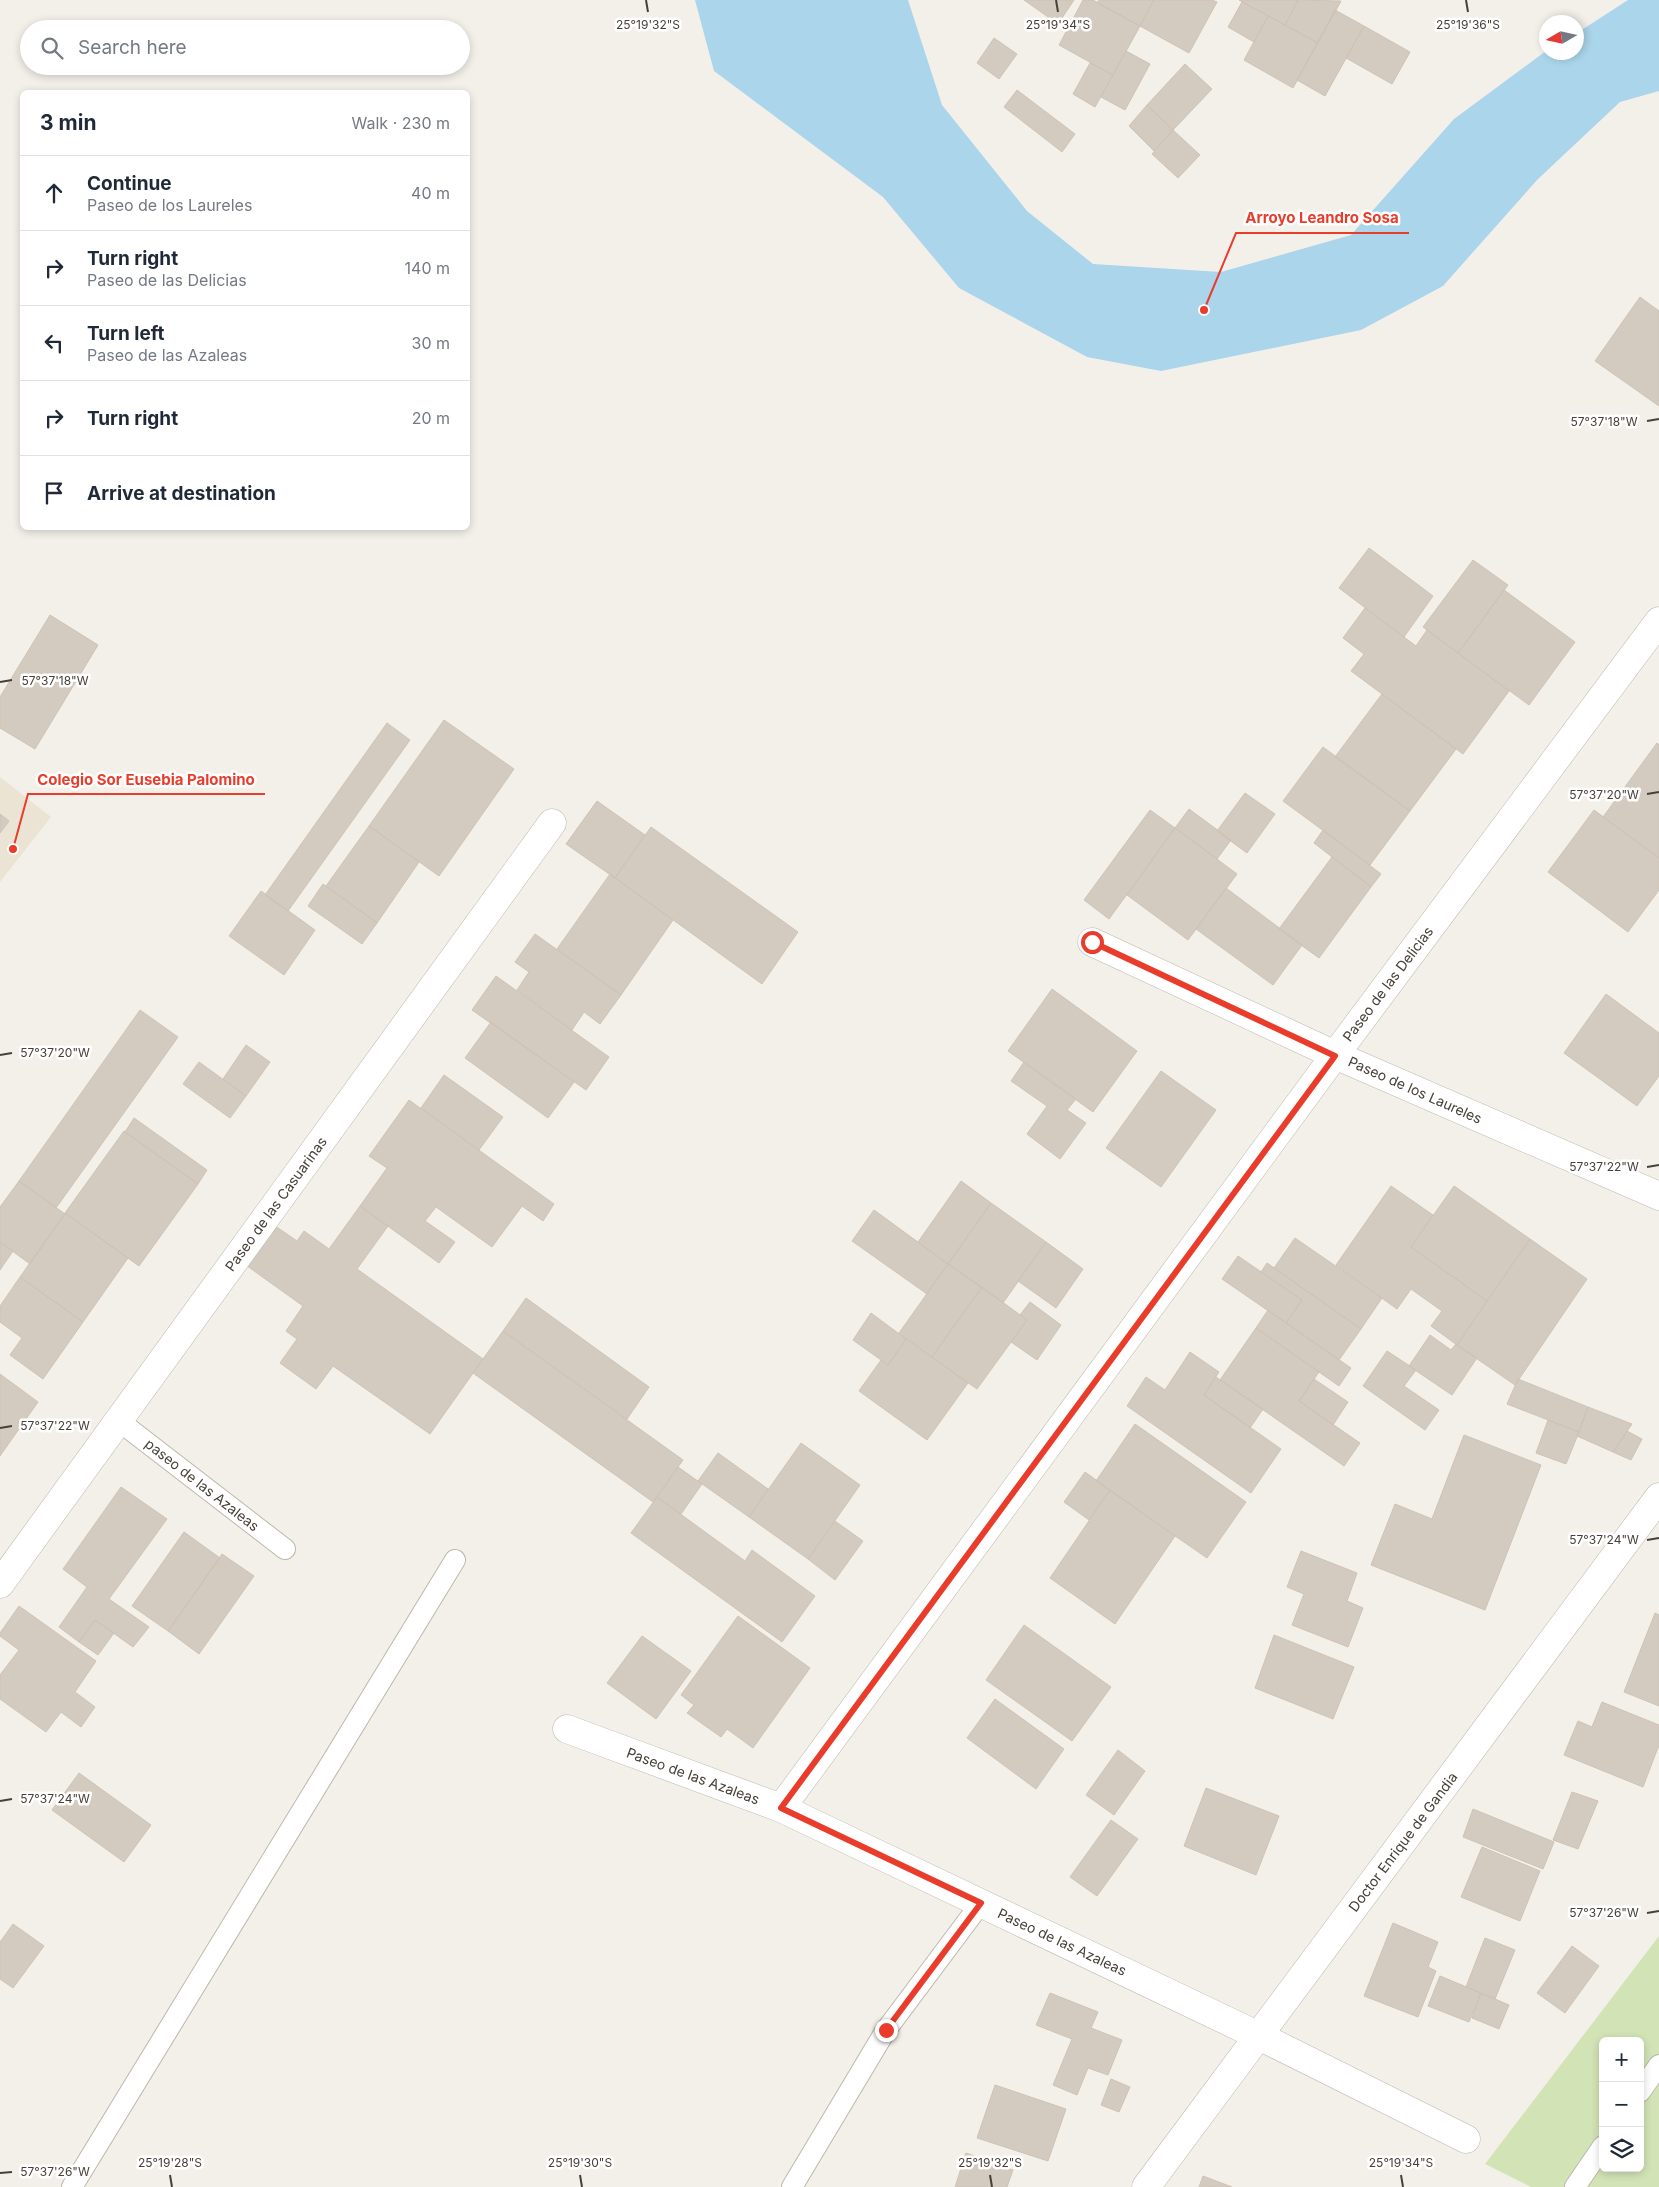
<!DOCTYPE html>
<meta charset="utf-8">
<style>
:root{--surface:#fff;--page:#f2f2f3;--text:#1f2937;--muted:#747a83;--line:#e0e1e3}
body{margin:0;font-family:Inter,sans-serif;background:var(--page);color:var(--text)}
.controls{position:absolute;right:15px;bottom:15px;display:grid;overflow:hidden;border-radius:8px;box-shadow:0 2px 8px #0003}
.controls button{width:45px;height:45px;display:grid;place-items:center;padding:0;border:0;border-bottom:1px solid var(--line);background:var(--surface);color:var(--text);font:25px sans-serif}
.compass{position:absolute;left:1539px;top:15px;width:45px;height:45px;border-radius:50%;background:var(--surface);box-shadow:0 2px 8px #0003;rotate:261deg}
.stop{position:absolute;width:15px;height:15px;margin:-11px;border:4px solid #e93c2b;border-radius:50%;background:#fff}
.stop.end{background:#e93c2b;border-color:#fff;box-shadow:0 1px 5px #0008}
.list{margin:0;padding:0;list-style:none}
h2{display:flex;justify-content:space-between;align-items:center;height:65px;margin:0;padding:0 20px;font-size:21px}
h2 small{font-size:16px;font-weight:400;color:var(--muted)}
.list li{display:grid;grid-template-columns:32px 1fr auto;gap:15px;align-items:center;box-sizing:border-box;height:75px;padding:0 20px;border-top:1px solid var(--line)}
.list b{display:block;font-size:19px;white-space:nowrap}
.list p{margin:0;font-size:16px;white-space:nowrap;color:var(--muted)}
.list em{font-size:16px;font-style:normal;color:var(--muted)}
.icon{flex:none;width:28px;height:28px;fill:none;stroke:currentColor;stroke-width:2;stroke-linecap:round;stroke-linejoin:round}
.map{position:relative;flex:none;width:1659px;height:2187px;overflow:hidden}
.search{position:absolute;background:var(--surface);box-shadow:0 2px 8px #0003;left:20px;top:20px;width:450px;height:55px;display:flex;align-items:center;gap:12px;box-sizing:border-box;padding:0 18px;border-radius:28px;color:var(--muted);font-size:19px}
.panel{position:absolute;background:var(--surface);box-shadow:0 2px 8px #0003;left:20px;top:90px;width:450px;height:440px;border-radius:8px}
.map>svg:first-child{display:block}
.education{fill:#ebe4d5}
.green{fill:#d2e4b6;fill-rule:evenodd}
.water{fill:#abd5eb}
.building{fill:#d4cbc0;stroke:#cfc2b4}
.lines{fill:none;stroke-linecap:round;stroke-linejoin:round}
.service-casing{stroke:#beb7ad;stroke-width:22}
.minor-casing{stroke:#beb7ad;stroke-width:29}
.service{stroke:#fff;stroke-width:20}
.minor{stroke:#fff;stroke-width:28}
.route{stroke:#e93c2b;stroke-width:6}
.ticks{fill:none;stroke:#474038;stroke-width:2}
.labels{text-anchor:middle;stroke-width:5;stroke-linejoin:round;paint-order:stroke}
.street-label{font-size:14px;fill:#474038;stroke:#fff}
.ticks-label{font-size:12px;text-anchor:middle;fill:#474038;stroke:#fff;stroke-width:5;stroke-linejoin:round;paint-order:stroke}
.leader{fill:none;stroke:#e93c2b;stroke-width:2}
.callout-dot{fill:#e93c2b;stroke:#fff;stroke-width:2}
.callout-label{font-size:15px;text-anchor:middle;font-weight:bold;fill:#e93c2b;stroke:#fff;stroke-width:5;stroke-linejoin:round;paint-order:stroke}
</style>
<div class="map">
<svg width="1659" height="2187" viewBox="0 0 1659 2187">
<rect width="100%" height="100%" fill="#f3f0ea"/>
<path class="education" d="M0,777L51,817L0,882Z"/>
<path class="green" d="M1659,1936V2187H1531L1485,2164ZM1603,2041H1640V2168H1603Z"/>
<path class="water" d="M695,0H908L942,105L1027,211L1093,264L1221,272L1351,235L1454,119L1546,51V52H1576L1577,33L1628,0H1659V91L1620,102L1537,180L1443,286L1361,330L1161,371L1087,357L959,288L883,197L714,71Z"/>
<path class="building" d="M1024,0H1074L1058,24Z
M1083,0H1093L1140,26L1113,75L1059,45Z
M1099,0H1154L1140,26L1097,3Z
M1154,0H1212L1217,2L1189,53L1140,26Z
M1239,0H1298L1285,25Z
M1298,0L1341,1L1318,43L1285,25Z
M1242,2L1268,16L1254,42L1228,27Z
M1335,10L1364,26L1325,96L1297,80Z
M1268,16L1318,43L1293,88L1244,60Z
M1364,26L1410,52L1392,84L1346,58Z
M994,38L1017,54L999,79L977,63Z
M1126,51L1150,64L1125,110L1101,97Z
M1090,63L1113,75L1095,107L1073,94Z
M1185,64L1212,89L1173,130L1147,105Z
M1017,90L1075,134L1062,152L1004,107Z
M1147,105L1173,130L1154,151L1129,126Z
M1173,130L1200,155L1178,178L1152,154Z
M1640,297L1659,311V406L1595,361Z
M1369,548L1433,596L1404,637L1339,588Z
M1473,560L1508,585L1458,653L1423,627Z
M1504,590L1575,642L1529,705L1458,653Z
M1365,608L1416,646L1427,630L1509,691L1463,754L1351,671L1364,654L1343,638Z
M50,615L98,645L35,749L0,728V697Z
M1382,694L1456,749L1410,811L1335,757Z
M444,720L514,769L439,876L369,826Z
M387,723L410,740L288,911L265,895Z
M1657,743L1659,745V858L1603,817Z
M1323,747L1410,811L1370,865L1283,801Z
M1245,793L1275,814L1247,853L1217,831Z
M597,801L645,835L615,878L566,844Z
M1189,809L1231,840L1217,859L1175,828Z
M1150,810L1175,828L1109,919L1084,900Z
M1594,810L1659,858V890L1628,932L1548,872Z
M0,814L9,821L0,833Z
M369,826L419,862L377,923L326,886Z
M651,827L798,932L762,984L615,878Z
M1175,828L1237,874L1188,940L1127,895Z
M1323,830L1381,874L1371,887L1314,843Z
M1332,857L1371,887L1319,958L1279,929Z
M610,874L673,920L621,995L557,949Z
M323,884L377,923L362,944L308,906Z
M1226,888L1302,945L1273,985L1196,929Z
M261,891L315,930L284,975L229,936Z
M535,934L621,995L600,1024L584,1012L572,1030L517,990L529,972L515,962Z
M496,976L609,1057L586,1090L472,1010Z
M1052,989L1137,1051L1093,1112L1008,1051Z
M1606,994L1659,1033V1076L1637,1106L1564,1053Z
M140,1010L178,1037L56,1208L19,1181Z
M491,1022L574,1082L548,1118L465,1058Z
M246,1045L270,1062L246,1096L223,1079Z
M199,1062L246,1096L230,1118L183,1084Z
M1024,1062L1076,1099L1067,1110L1086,1123L1060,1159L1027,1134L1047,1106L1011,1081Z
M1161,1071L1216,1110L1161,1187L1106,1148Z
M444,1075L503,1117L479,1150L421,1108Z
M409,1100L554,1204L543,1221L522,1206L492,1247L436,1207L425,1221L455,1242L439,1263L360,1206L387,1168L369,1156Z
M134,1118L207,1170L198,1184L125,1132Z
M124,1131L198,1184L139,1266L65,1213Z
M19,1181L65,1214L30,1264L0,1242V1207Z
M961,1181L991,1203L948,1264L918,1242Z
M1391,1186L1433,1215L1411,1247L1487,1301L1457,1345L1431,1326L1442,1311L1411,1289L1397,1309L1336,1265Z
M1454,1186L1530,1239L1487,1301L1411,1247Z
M991,1203L1046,1242L1003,1303L948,1264Z
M360,1206L388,1226L357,1269L483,1359L430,1434L333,1366L316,1389L280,1363L297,1339L286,1331L303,1306L243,1263L271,1223L297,1241L304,1231L329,1249Z
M874,1210L948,1264L927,1294L852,1241Z
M65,1213L128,1258L83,1322L20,1277Z
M1295,1238L1382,1298L1361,1329L1274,1268Z
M1530,1239L1587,1279L1515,1385L1457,1345Z
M0,1242L13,1251L0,1270Z
M1046,1242L1083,1269L1056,1308L1018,1281Z
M1238,1256L1302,1300L1286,1323L1222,1279Z
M1267,1263L1361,1329L1339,1360L1286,1323L1302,1300L1261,1272Z
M948,1264L982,1287L932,1357L899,1333Z
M20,1277L83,1322L43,1379L10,1355L22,1338L0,1322V1306Z
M982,1287L1027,1320L977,1389L932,1357Z
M526,1298L649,1387L627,1419L503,1331Z
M1030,1302L1061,1325L1037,1360L1011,1342L1027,1320L1020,1315Z
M1268,1310L1351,1368L1339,1386L1256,1328Z
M871,1313L906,1339L888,1365L853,1340Z
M1256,1328L1319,1372L1299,1401L1360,1443L1344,1466L1220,1380Z
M503,1331L683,1460L653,1502L473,1373Z
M1430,1335L1451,1350L1456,1344L1477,1358L1452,1395L1409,1366Z
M906,1339L968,1383L927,1440L859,1391L881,1360L888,1365Z
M1387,1351L1416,1370L1404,1386L1439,1410L1425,1430L1363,1386Z
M1190,1352L1219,1372L1204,1395L1281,1449L1251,1493L1127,1406L1146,1377L1165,1390Z
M0,1374L38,1402L0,1456Z
M1216,1377L1263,1409L1250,1428L1204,1395Z
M1314,1379L1348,1402L1333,1425L1299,1401Z
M1518,1379L1588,1407L1579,1432L1507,1404Z
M1588,1407L1632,1424L1613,1452L1577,1436Z
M1548,1420L1579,1432L1566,1464L1536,1453Z
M1135,1424L1246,1502L1207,1558L1096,1481Z
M1627,1431L1642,1439L1631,1460L1613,1452Z
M1464,1435L1541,1465L1485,1610L1371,1565L1395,1504L1432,1519Z
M801,1443L860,1485L808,1559L749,1517Z
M718,1453L768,1489L749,1517L698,1481Z
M678,1467L702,1484L681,1514L657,1497Z
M1085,1472L1110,1490L1089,1520L1064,1502Z
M121,1487L167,1519L109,1599L149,1627L133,1647L95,1620L79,1642L59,1627L87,1587L63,1569Z
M1110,1490L1175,1536L1115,1624L1050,1578Z
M657,1497L745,1561L752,1550L815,1596L782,1642L631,1533Z
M835,1521L863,1541L835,1580L808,1559Z
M184,1532L220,1558L168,1631L132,1606Z
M1301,1551L1357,1573L1347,1601L1363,1608L1348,1647L1292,1625L1304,1594L1287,1587Z
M222,1554L254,1576L199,1654L168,1631Z
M19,1606L96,1661L75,1692L95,1707L81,1727L61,1712L46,1732L0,1699V1675L19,1650L0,1636V1633Z
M1655,1613L1659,1615V1706L1624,1692Z
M738,1616L810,1668L753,1748L727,1729L721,1737L687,1713L694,1705L681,1695Z
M95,1620L114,1633L98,1655L79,1642Z
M1024,1625L1111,1687L1072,1741L986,1680Z
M1274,1635L1354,1667L1333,1719L1255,1688Z
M642,1636L691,1671L656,1719L607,1683Z
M995,1699L1064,1749L1036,1789L967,1738Z
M1602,1702L1659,1725V1745L1643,1787L1564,1755L1578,1721L1592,1727Z
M1118,1750L1145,1771L1114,1815L1086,1795Z
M79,1773L151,1825L124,1862L52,1810Z
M1206,1788L1279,1816L1256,1875L1184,1846Z
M1572,1792L1598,1801L1578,1849L1553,1840Z
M1473,1809L1554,1842L1543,1869L1463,1837Z
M1111,1820L1138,1839L1097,1896L1070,1877Z
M1482,1847L1540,1871L1520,1921L1461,1897Z
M1393,1923L1438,1942L1428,1967L1436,1971L1418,2017L1364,1996Z
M13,1924L44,1946L13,1988L0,1979V1942Z
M1485,1938L1515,1950L1495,1999L1466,1987Z
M1572,1946L1599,1966L1565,2013L1537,1993Z
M1440,1976L1481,1993L1469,2022L1428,2006Z
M1050,1993L1098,2012L1091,2028L1122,2040L1108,2075L1088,2068L1077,2095L1053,2085L1072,2039L1036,2025Z
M1481,1993L1509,2005L1499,2029L1472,2018Z
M1111,2079L1130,2087L1119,2112L1101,2105Z
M995,2085L1066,2109L1048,2161L977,2138Z
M966,2153L1013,2170L1007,2187H955Z
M1203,2176L1232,2187H1199Z"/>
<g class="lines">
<g class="service-casing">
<path id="service" d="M119,1421L285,1549
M1640,2092L1659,2065
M72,2187L455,1560
M792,2187L886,2030L981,1903
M1575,2187L1603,2146"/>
</g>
<g class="minor-casing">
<path id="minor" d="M1092,942L1335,1055L1659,1196
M0,1584L552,823
M567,1729L781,1808L1259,2036L1466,2139
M781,1808L1335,1055L1659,621
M1146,2187L1659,1497"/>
</g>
<use href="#service" class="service"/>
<use href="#minor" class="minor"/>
</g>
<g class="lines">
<path class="route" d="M886,2030L981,1903L781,1808L1335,1056L1092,942"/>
</g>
<path class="ticks" d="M646,0L648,12M1056,0L1058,12M1466,0L1468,12M1647,421L1659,419M0,682L12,680M1647,794L1659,792M0,1055L12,1053M1647,1167L1659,1165M0,1428L12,1426M1647,1540L1659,1538M0,1801L12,1799M1647,1913L1659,1911M0,2173L12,2172M170,2175L172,2187M580,2175L582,2187M990,2175L992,2187M1401,2175L1403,2187"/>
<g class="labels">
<g class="street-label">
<text transform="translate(1388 984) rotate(-53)" y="5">Paseo de las Delicias</text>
<text transform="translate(1415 1090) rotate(24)" y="5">Paseo de los Laureles</text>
<text transform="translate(276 1204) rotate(-54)" y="5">Paseo de las Casuarinas</text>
<text transform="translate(202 1485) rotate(38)" y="5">paseo de las Azaleas</text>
<text transform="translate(693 1776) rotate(20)" y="5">Paseo de las Azaleas</text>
<text transform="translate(1403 1842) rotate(-53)" y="5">Doctor Enrique de Gandia</text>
<text transform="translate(1062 1942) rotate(25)" y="5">Paseo de las Azaleas</text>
</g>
</g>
<g class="ticks-label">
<text x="1468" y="29">25°19'36"S</text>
<text x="648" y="29">25°19'32"S</text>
<text x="1058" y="29">25°19'34"S</text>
<text x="1604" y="426">57°37'18"W</text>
<text x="55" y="685">57°37'18"W</text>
<text x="1604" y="799">57°37'20"W</text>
<text x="55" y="1057">57°37'20"W</text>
<text x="1604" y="1171">57°37'22"W</text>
<text x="55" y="1430">57°37'22"W</text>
<text x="1604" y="1544">57°37'24"W</text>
<text x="55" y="1803">57°37'24"W</text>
<text x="1604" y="1917">57°37'26"W</text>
<text x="170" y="2167">25°19'28"S</text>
<text x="580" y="2167">25°19'30"S</text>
<text x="990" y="2167">25°19'32"S</text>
<text x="1401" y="2167">25°19'34"S</text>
<text x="55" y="2176">57°37'26"W</text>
</g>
<path class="leader" d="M1204 310L1236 233H1409M13 849L28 794H265"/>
<g class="callout-dot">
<circle cx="1204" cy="310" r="5"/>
<circle cx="13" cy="849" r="5"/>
</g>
<g class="callout-label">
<text x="1322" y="223">Arroyo Leandro Sosa</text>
<text x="146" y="785">Colegio Sor Eusebia Palomino</text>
</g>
</svg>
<div class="controls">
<button>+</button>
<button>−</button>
<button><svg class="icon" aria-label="layers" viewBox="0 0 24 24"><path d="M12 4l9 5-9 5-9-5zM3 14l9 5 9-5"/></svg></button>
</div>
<svg class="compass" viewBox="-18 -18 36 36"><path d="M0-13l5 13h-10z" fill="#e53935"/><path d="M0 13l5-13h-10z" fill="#747a83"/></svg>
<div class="stop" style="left:1092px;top:942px"></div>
<div class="stop end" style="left:886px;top:2030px"></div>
<div class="search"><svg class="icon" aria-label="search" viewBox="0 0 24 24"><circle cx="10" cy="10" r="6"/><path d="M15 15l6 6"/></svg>Search here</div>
<section class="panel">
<h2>3 min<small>Walk · 230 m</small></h2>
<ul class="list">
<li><svg class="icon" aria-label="ahead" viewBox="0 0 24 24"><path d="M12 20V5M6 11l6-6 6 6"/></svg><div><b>Continue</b><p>Paseo de los Laureles</p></div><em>40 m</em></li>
<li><svg class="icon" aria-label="right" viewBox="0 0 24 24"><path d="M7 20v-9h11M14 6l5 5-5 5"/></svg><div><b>Turn right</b><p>Paseo de las Delicias</p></div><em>140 m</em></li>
<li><svg class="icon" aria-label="left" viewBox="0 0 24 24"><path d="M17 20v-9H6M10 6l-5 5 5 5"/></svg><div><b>Turn left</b><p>Paseo de las Azaleas</p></div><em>30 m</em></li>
<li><svg class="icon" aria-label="right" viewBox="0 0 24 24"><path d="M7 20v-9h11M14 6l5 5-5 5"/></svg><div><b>Turn right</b></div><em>20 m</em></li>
<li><svg class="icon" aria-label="arrive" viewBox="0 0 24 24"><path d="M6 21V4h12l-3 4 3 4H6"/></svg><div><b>Arrive at destination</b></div></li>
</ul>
</section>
</div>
